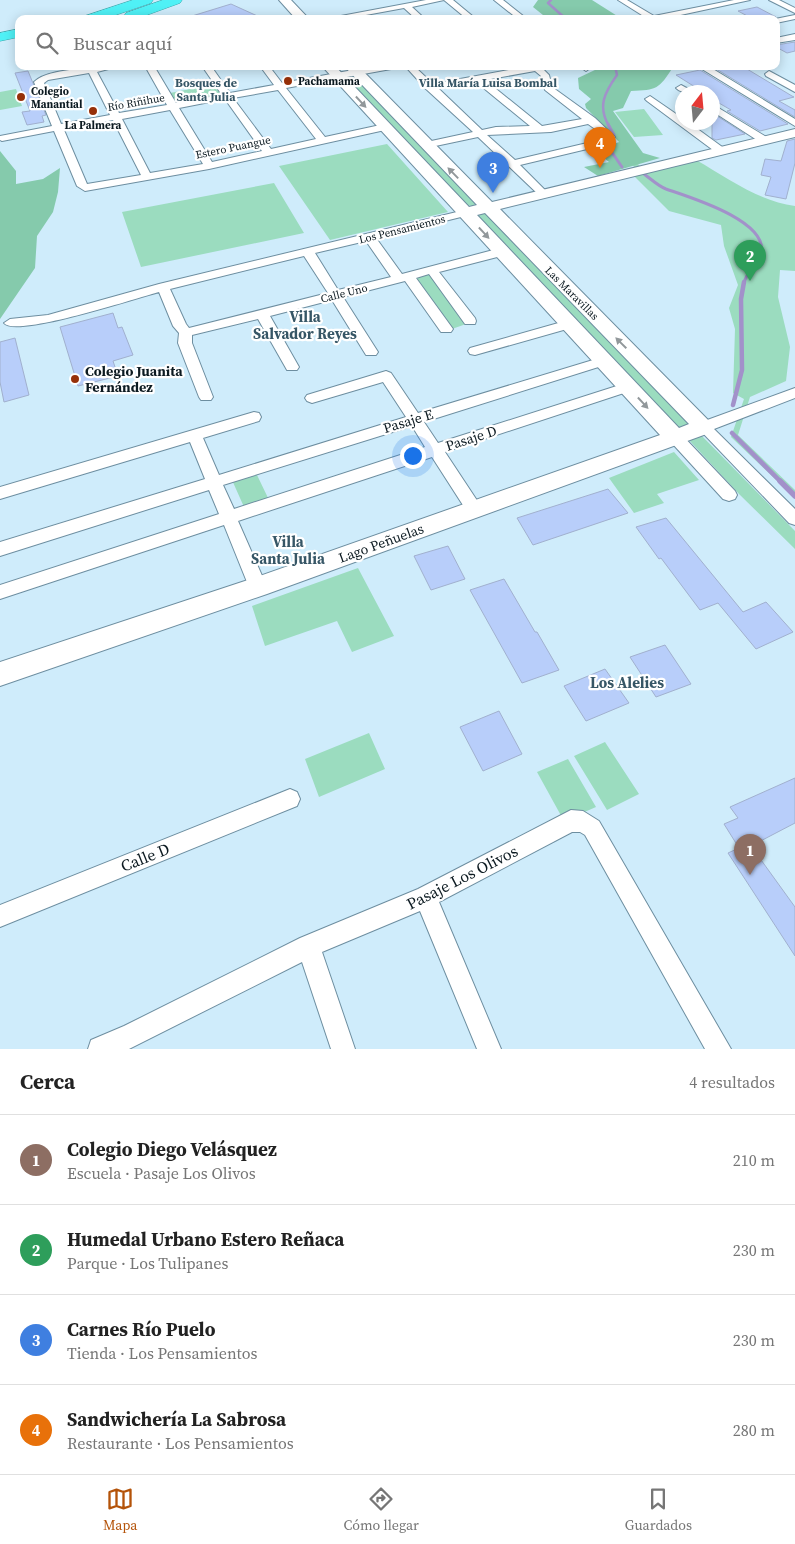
<!DOCTYPE html>
<html lang="es">
<meta charset="utf-8">
<style>
:root{--surface:#fff;--page:#f6f6f6;--text:#222;--muted:#767676;--line:#e0e0e0;--accent:#b45309}
body{margin:0;font-family:"Source Serif 4",serif;background:var(--page);color:var(--text)}
.compass{position:absolute;left:675px;top:85px;width:45px;height:45px;border-radius:50%;background:var(--surface);box-shadow:0 2px 12px #0003;rotate:16deg}
.you{position:absolute;left:412px;top:455px;width:18px;height:18px;margin:-12px;border:4px solid #fff;border-radius:50%;background:#1a73e8;box-shadow:0 0 0 8px #1a73e833}
.badge{display:grid;place-items:center;width:32px;height:32px;border-radius:50%;background:var(--accent);color:#fff;font-size:16px;font-weight:700}
.pin{position:absolute;translate:-50% -41px;filter:drop-shadow(0 1px 2px #0008)}
.pin::after{content:'';position:absolute;top:26px;width:18px;height:15px;background:inherit;clip-path:polygon(0 0,100% 0,50% 100%)}
.list{margin:0;padding:0;list-style:none}
h2{display:flex;justify-content:space-between;align-items:center;height:65px;margin:0;padding:0 20px;font-size:21px}
h2 small{font-size:16px;font-weight:400;color:var(--muted)}
.list li{display:grid;grid-template-columns:32px 1fr auto;gap:15px;align-items:center;box-sizing:border-box;height:90px;padding:0 20px;border-top:1px solid var(--line)}
.list b{display:block;font-size:19px;white-space:nowrap}
.list p{margin:0;font-size:16px;white-space:nowrap;color:var(--muted)}
.list em{font-size:16px;font-style:normal;color:var(--muted)}
.icon{flex:none;width:28px;height:28px;fill:none;stroke:currentColor;stroke-width:2;stroke-linecap:round;stroke-linejoin:round}
.map{position:relative;flex:none;width:795px;height:1049px;overflow:hidden}
.search{position:absolute;background:var(--surface);box-shadow:0 2px 12px #0003;left:15px;right:15px;top:15px;height:55px;display:flex;align-items:center;gap:12px;box-sizing:border-box;padding:0 18px;border-radius:10px;color:var(--muted);font-size:19px}
.sheet{height:425px;background:var(--surface)}
nav{display:flex;justify-content:space-around;align-items:center;box-sizing:border-box;height:70px;border-top:1px solid var(--line);background:var(--surface);font-size:14px;color:var(--muted)}
nav a{display:grid;justify-items:center;gap:2px}
nav .on{color:var(--accent)}
.map>svg:first-child{display:block}
.green{fill:#9bdcbf}
.forest{fill:#85caac}
.lines{fill:none;stroke-linecap:round;stroke-linejoin:round}
.stream-far3{stroke:#a291ca;stroke-width:2.5}
.stream-far2{stroke:#a291ca;stroke-width:3}
.stream-far1{stroke:#a291ca;stroke-width:4.5}
.stream{stroke:#a291ca;stroke-width:5.5}
.building{fill:#b8cefa;stroke:#a1b0ce}
.street-casing{stroke:#6d8ea0;stroke-width:2}
.secondary-casing{stroke:#6d8ea0;stroke-width:2}
.highway-casing{stroke:#38a6ab;stroke-width:1}
.street{fill:#fff;fill-rule:evenodd}
.secondary{fill:#fff;fill-rule:evenodd}
.highway{fill:#4ff1f6;fill-rule:evenodd}
.oneway{fill:#92989b}
.poi-dot{fill:#963009;stroke:#fff;stroke-width:2}
.labels{text-anchor:middle;stroke-width:4.5;stroke-linejoin:round;paint-order:stroke}
.far-poi-label{font-size:11px;font-weight:bold;fill:#0c1a21;stroke:#fff;text-anchor:start}
.far-street-label{font-size:11px;fill:#0c1a21;stroke:#fff}
.far-neighbourhood-label{font-size:12px;font-weight:bold;fill:#365666;stroke:#fff}
.poi-label{font-size:14px;font-weight:bold;fill:#0c1a21;stroke:#fff;text-anchor:start}
.street-label{font-size:14px;fill:#0c1a21;stroke:#fff}
.neighbourhood-label{font-size:15px;font-weight:bold;fill:#365666;stroke:#fff}
.near-street-label{font-size:16px;fill:#0c1a21;stroke:#fff}
</style>
<div class="map">
<svg width="795" height="1049" viewBox="0 0 795 1049">
<rect width="100%" height="100%" fill="#cfecfb"/>
<path class="green" d="M354,76L477,203L473,206L464,205L346,77Z
M215,84L223,95L176,104L170,93Z
M16,89L22,106L0,110V92Z
M607,99L632,159L647,172L696,160C728,178 758,201 795,206V271L780,270L778,297L790,347L786,381L750,397L738,435L795,490V498L731,437L744,399L733,393L735,329L729,308L738,285L724,246L721,225L669,211L634,176L641,174C620,154 613,126 607,99Z
M644,109L663,135L634,137L615,112Z
M387,144L448,212L330,240L279,166Z
M274,183L304,233L141,267L122,212Z
M485,212L691,424L677,429L475,214Z
M431,271L469,323L449,330L410,277Z
M701,435L795,531V549L739,494L688,439Z
M674,452L699,480L657,494L664,503L634,513L609,478Z
M257,475L269,500L244,507L232,480Z
M358,568L394,636L352,652L337,621L265,646L252,606Z
M369,733L385,769L319,797L305,759Z
M605,742L639,794L607,810L574,756Z
M568,759L596,807L564,821L537,772Z"/>
<path class="forest" d="M538,0H592L622,19H548L533,7Z
M590,66L673,67C659,89 657,90 631,91L623,108L613,111L643,153L660,158L598,176L584,167L609,162L595,151L619,142L586,108L585,104L591,99L579,89L578,78L597,69Z
M0,151L16,171V184L43,179L60,168L58,192L53,212L37,236L35,268L0,319Z"/>
<g class="lines">
<path class="stream-far3" d="M551,0L548,3L566,19
M609,126C597,106 605,92 617,75L615,66"/>
<path class="stream-far2" d="M608,124L614,135L611,151L622,167
M644,174C651,179 658,186 666,189C689,197 770,221 761,254C758,266 747,270 744,283"/>
<path class="stream-far1" d="M733,405L742,370L741,299L744,282
M732,433L781,482"/>
<path class="stream" d="M780,481L795,496"/>
</g>
<path class="building" d="M231,4L264,19H192V16Z
M757,7L776,17L773,19H753L738,11Z
M795,42V51L787,53L776,47V45Z
M742,66L792,96L794,97L779,101L795,110V117L713,67Z
M700,70L788,124L760,131L727,111L731,110L712,99V92H703L676,75Z
M28,71L46,115L42,116L44,122L27,125L22,112L30,111L15,73Z
M712,114H714L745,134L716,140L712,138Z
M795,139V163L786,199L765,195L771,177L761,175L765,159L781,161L787,141Z
M113,313L118,328L122,327L133,355L113,361L118,376L78,386L60,327Z
M15,338L29,395L4,402L0,382V342Z
M608,489L628,513L533,545L517,518Z
M666,518L743,612L766,602L793,632L756,649L718,603L700,610L661,558L659,559L636,527Z
M448,546L465,579L431,590L414,556Z
M504,579L535,632H537L559,670L522,683L470,590Z
M665,645L691,684L656,697L630,657Z
M605,669L629,703L586,721L564,686Z
M499,711L522,754L483,771L460,727Z
M795,778V823L751,846L795,907V956L728,853L739,848L724,824L738,818L730,807Z"/>
<g class="lines">
<g class="street-casing">
<path id="street" d="M426,0H444L412,7L425,19H416L404,8L344,19H325Z
M444,0H453L476,19H467Z
M494,0H503L527,19H518Z
M618,0H627L654,16L734,0H750L662,19H644L645,17Z
M769,0H779L795,8V13Z
M795,15V19L776,23L775,19Z
M795,34V40L776,43V38Z
M99,66H120L97,72L119,113L167,105L145,66H154L176,103L222,95L202,66H211L230,93L274,85L260,66H269L282,83L375,66H395L391,69L286,88L325,137L385,124L390,127L385,130L209,169L85,191L77,186L54,131L2,141L0,140V136L52,126L34,82C46,70 82,69 99,66ZM89,73L110,115L61,124L44,83L48,80ZM278,90L316,139L271,149L233,98ZM225,99L262,151L212,162L179,108ZM170,110L203,164L150,173L122,119ZM113,120L141,175L87,184L64,130Z
M405,66H414L433,84L531,66H540L549,75L552,87L595,118L615,137L608,144L520,165L549,194L548,196H540L478,137L426,148L422,147V143L473,132L426,89ZM535,71L541,76L545,90L582,119L542,126L485,80ZM475,81L530,126L496,127L482,130L438,88ZM588,124L605,136L600,140L515,160L487,135L551,132Z
M579,66H589L590,68L586,71Z
M697,66H708L795,119V126Z
M769,71L795,85V92L766,76L765,74Z
M681,85L694,92C688,93 681,93 676,88Z
M650,96L682,118V122H688L725,149V153H717L647,101L645,99Z
M712,104L768,138L769,140L764,143L760,142L712,111Z
M465,210L469,211L471,213L469,215L376,238L402,274L501,248L505,249L507,252L505,255L439,272L475,318L476,321L475,324H465L429,274L416,278L453,329L451,332H441L405,281L343,297L378,352L376,355H366L332,300L270,316L299,367L297,370H287L258,319L192,335V343L213,397L211,400H201L199,397L178,343L179,333L173,326L159,292C137,298 15,338 4,323L10,319L48,315L159,284ZM366,241L391,277L338,290L315,253ZM304,256L328,293L189,328L186,324L170,289Z
M569,320L574,321L575,324L574,327L475,355L470,354L468,351L470,348Z
M603,357L608,358L610,361L608,364L424,422L438,443L623,384H633L635,387L633,390L445,452L480,505L482,509L480,513L474,515L468,513L432,457L238,521L267,587L264,592L258,594L252,592L249,587L224,525L0,599V585L219,514L209,490L0,556V542L205,479L190,442L0,499V487L254,412L259,413L261,417L259,421L203,438L219,475L406,417L383,382L312,403L307,401L305,398L307,395L386,371L391,373L418,413ZM412,426L425,447L234,509L223,485Z
M795,388V398L714,429L795,509V525L789,523L697,427L699,423Z
M675,432L680,433L735,491L737,495L735,499L729,501L723,499L670,441L668,437L670,433Z
M290,789L297,792L300,799L297,806L0,927V905Z
M571,810L583,811L599,821L731,1049H705L585,835L580,832H572L439,902L501,1049H477L420,911L322,952L355,1049H331L302,962L129,1049H88L91,1040L124,1026L300,938L418,889Z"/>
</g>
<g class="secondary-casing">
<path id="secondary" d="M279,0H291L309,19H296Z
M322,66H335L469,207L477,205L344,66H358L492,202L795,129V137L500,209L715,427L712,432L267,594L0,686V662L254,578L660,435ZM485,213L689,424L679,428L477,215Z"/>
</g>
<g class="highway-casing">
<path id="highway" d="M133,0H153L151,3L104,19H83L85,16Z
M163,0H182L180,3L136,19H126L124,16L126,13Z
M19,29V37L0,41V33Z"/>
</g>
<use href="#street" class="street"/>
<use href="#secondary" class="secondary"/>
<use href="#highway" class="highway"/>
</g>
<defs><path id="oneway-solid" d="M-6-.8H1V-3.2L6.5 0L1 3.2V.8H-6Z" transform="scale(1.25)"/></defs>
<g class="oneway">
<use href="#oneway-solid" transform="translate(361 102) rotate(47)"/>
<use href="#oneway-solid" transform="translate(453 173) rotate(-134)"/>
<use href="#oneway-solid" transform="translate(484 233) rotate(47)"/>
<use href="#oneway-solid" transform="translate(621 343) rotate(-135)"/>
<use href="#oneway-solid" transform="translate(643 403) rotate(47)"/>
</g>
<g class="poi-dot">
<circle cx="288" cy="81" r="5"/>
<circle cx="21" cy="97" r="5"/>
<circle cx="93" cy="111" r="5"/>
<circle cx="75" cy="379" r="5"/>
</g>
<g class="labels">
<g class="far-poi-label">
<text x="298" y="85">Pachamama</text>
<text x="31" y="95">Colegio<tspan x="31" dy="13">Manantial</tspan></text>
<text x="93" y="129" text-anchor="middle">La Palmera</text>
</g>
<g class="far-street-label">
<text transform="translate(136 102) rotate(-10)" y="4">Río Riñihue</text>
<text transform="translate(233 147) rotate(-12)" y="4">Estero Puangue</text>
<text transform="translate(402 229) rotate(-14)" y="4">Los Pensamientos</text>
<text transform="translate(344 293) rotate(-14)" y="4">Calle Uno</text>
<text transform="translate(572 293) rotate(45)" y="4">Las Maravillas</text>
</g>
<g class="far-neighbourhood-label">
<text x="206" y="87">Bosques de<tspan x="206" dy="14">Santa Julia</tspan></text>
<text x="488" y="87">Villa María Luisa Bombal</text>
</g>
<g class="poi-label">
<text x="85" y="376">Colegio Juanita<tspan x="85" dy="16">Fernández</tspan></text>
</g>
<g class="street-label">
<text transform="translate(408 421) rotate(-17)" y="5">Pasaje E</text>
<text transform="translate(471 438) rotate(-18)" y="5">Pasaje D</text>
<text transform="translate(381 543) rotate(-20)" y="5">Lago Peñuelas</text>
</g>
<g class="neighbourhood-label">
<text x="305" y="322">Villa<tspan x="305" dy="17">Salvador Reyes</tspan></text>
<text x="288" y="547">Villa<tspan x="288" dy="17">Santa Julia</tspan></text>
<text x="627" y="688">Los Alelies</text>
</g>
<g class="near-street-label">
<text transform="translate(145 857) rotate(-22)" y="6">Calle D</text>
<text transform="translate(462 877) rotate(-27)" y="6">Pasaje Los Olivos</text>
</g>
</g>
</svg>
<svg class="compass" viewBox="-18 -18 36 36"><path d="M0-13l5 13h-10z" fill="#e53935"/><path d="M0 13l5-13h-10z" fill="#767676"/></svg>
<div class="you"></div>
<div class="pin badge" style="left:750px;top:875px;background:#8d6e63">1</div>
<div class="pin badge" style="left:750px;top:281px;background:#2e9e5b">2</div>
<div class="pin badge" style="left:493px;top:193px;background:#3f7fe0">3</div>
<div class="pin badge" style="left:600px;top:168px;background:#e8710a">4</div>
<div class="search"><svg class="icon" aria-label="search" viewBox="0 0 24 24"><circle cx="10" cy="10" r="6"/><path d="M15 15l6 6"/></svg>Buscar aquí</div>
</div>
<section class="sheet">
<h2>Cerca<small>4 resultados</small></h2>
<ul class="list">
<li><span class="badge" style="background:#8d6e63">1</span><div><b>Colegio Diego Velásquez</b><p>Escuela · Pasaje Los Olivos</p></div><em>210 m</em></li>
<li><span class="badge" style="background:#2e9e5b">2</span><div><b>Humedal Urbano Estero Reñaca</b><p>Parque · Los Tulipanes</p></div><em>230 m</em></li>
<li><span class="badge" style="background:#3f7fe0">3</span><div><b>Carnes Río Puelo</b><p>Tienda · Los Pensamientos</p></div><em>230 m</em></li>
<li><span class="badge" style="background:#e8710a">4</span><div><b>Sandwichería La Sabrosa</b><p>Restaurante · Los Pensamientos</p></div><em>280 m</em></li>
</ul>
</section>
<nav>
<a class="on"><svg class="icon" aria-label="map" viewBox="0 0 24 24"><path d="M3 6l6-2 6 2 6-2v14l-6 2-6-2-6 2zM9 4v14M15 6v14"/></svg>Mapa</a>
<a><svg class="icon" aria-label="directions" viewBox="0 0 24 24"><path d="M12 3l9 9-9 9-9-9zM9 14v-3h6M13 9l2 2-2 2"/></svg>Cómo llegar</a>
<a><svg class="icon" aria-label="saved" viewBox="0 0 24 24"><path d="M7 4h10v16l-5-4-5 4z"/></svg>Guardados</a>
</nav>
